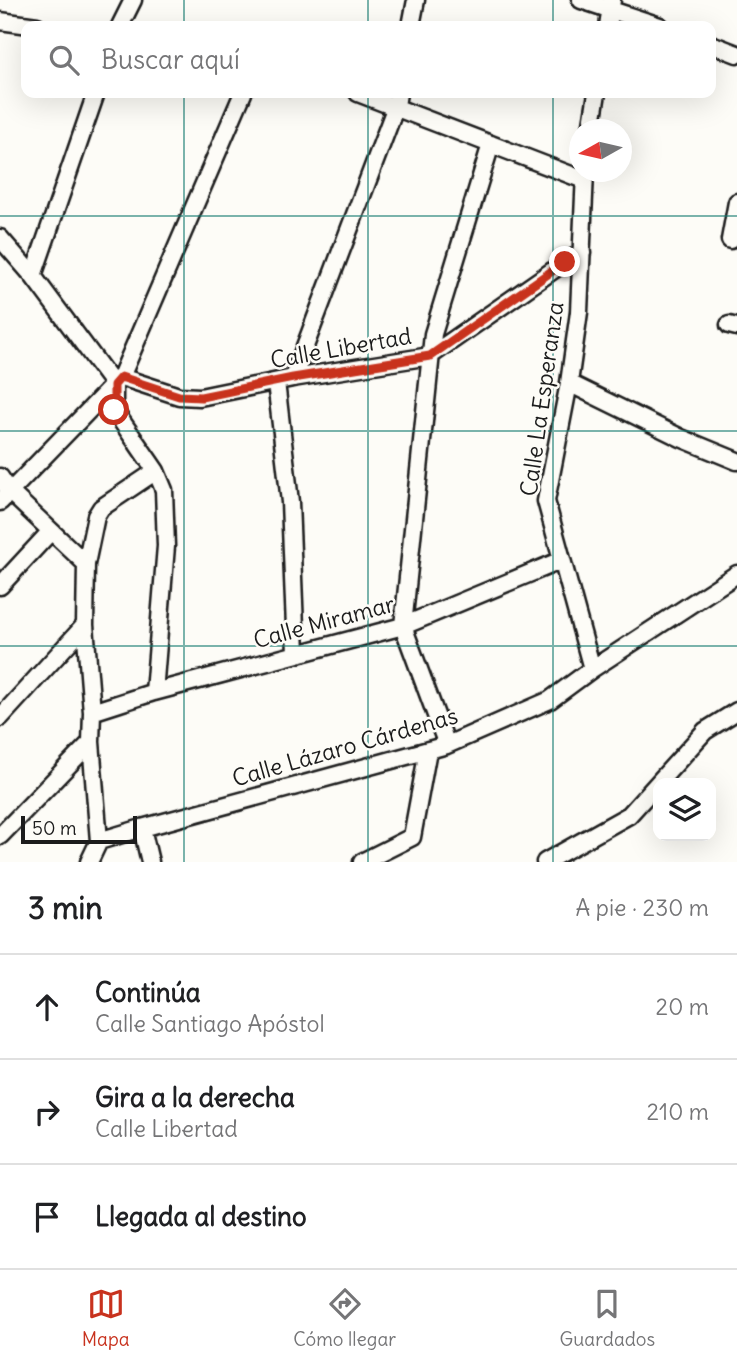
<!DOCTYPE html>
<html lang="es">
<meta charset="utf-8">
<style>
:root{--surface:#fff;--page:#f6f6f6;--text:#202124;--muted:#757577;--line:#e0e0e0;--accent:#c8321e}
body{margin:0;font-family:Delius,sans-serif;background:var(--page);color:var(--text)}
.controls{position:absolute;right:21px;bottom:21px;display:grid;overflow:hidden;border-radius:14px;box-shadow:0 7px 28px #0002}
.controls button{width:63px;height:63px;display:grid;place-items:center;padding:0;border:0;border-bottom:2px solid var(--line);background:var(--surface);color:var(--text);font:35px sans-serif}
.compass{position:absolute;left:569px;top:119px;width:63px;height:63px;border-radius:50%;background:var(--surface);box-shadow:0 7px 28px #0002;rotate:262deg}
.scale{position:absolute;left:21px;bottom:18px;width:116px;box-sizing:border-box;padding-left:7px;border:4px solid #1c1c1c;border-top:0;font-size:19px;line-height:24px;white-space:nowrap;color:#1c1c1c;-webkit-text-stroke:5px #fdfcf7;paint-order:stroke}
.stop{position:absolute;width:21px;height:21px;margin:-16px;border:5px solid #c8321e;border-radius:50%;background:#fff}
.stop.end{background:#c8321e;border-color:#fff;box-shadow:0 2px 7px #0008}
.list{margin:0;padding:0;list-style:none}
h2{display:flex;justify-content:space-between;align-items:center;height:91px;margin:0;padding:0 28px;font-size:30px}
h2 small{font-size:23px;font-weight:400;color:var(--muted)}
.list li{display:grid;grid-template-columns:46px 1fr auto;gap:21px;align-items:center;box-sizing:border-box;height:105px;padding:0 28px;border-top:2px solid var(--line)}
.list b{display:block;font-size:26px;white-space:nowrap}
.list p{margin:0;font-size:23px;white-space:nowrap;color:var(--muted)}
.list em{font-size:23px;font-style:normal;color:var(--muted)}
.icon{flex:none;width:38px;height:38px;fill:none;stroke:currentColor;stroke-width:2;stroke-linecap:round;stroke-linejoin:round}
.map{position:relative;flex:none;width:737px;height:862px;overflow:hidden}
.search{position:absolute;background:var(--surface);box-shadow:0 7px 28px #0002;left:21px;right:21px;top:21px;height:77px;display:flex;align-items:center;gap:18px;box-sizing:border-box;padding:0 24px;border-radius:14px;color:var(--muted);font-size:26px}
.sheet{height:406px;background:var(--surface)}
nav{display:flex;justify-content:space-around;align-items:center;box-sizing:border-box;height:98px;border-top:2px solid var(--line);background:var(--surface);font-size:19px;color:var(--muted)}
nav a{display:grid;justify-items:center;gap:4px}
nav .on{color:var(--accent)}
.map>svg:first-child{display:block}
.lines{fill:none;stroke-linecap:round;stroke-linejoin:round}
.minor-casing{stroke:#1c1c1c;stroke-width:21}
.minor{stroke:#fdfcf7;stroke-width:16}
.route{stroke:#c8321e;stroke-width:9}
.grid{fill:none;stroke:#0f766e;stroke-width:2;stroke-opacity:0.55}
.labels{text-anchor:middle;stroke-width:5;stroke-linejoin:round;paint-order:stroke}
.street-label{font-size:23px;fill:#1c1c1c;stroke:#fdfcf7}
</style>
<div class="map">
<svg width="737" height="862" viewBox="0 0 737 862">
<rect width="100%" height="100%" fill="#fdfcf7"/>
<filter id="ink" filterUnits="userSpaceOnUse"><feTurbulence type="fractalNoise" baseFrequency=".0143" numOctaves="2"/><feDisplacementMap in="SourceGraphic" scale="14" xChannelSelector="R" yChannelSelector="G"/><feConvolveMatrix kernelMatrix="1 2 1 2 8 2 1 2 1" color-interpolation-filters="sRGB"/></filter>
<g filter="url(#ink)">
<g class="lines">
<g class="minor-casing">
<path id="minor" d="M581,0L660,26
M0,21L37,26
M120,26L133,0
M411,26L416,0
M608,26L612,0
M711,44L737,54
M358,93L584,180
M591,130L597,93
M585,172L579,312L569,383L546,501L592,669
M0,238L33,276L114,385V410L156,471L164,490L166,546L154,692
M730,240L737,202
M33,276L96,93
M729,325L737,327
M121,377L179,396L200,397L293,378L430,356L565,262L582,253
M293,378L396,106L398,93
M276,382L290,502L296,653
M569,383L681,438L737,461
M0,477L10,492L86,564
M0,502L121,377L243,93
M0,586L51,531
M92,712L154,692L403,626L562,560
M0,718L85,625
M447,745L403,626L433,334L491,144
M142,828L150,862
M0,836L91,742
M99,841L142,828L447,745L550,700L592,669L737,574
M89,862L99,841L91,742L92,712L85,625L86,564L96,516L101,508L156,471
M362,862L412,837L428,750
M545,862L629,815L705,731L737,711"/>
</g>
<use href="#minor" class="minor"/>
</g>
</g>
<g class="lines" filter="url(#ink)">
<path class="route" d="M114,410V385L121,377L179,396L201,397L293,378L430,356L565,262"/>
</g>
<path class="grid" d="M184,0V26M368,0V26M553,0V26M184,93V862M368,93V862M553,93V862M0,216H737M0,431H737M0,646H737"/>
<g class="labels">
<g class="street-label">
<text transform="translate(341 348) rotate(-10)" y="8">Calle Libertad</text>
<text transform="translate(542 399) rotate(-82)" y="8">Calle La Esperanza</text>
<text transform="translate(324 622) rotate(-15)" y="8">Calle Miramar</text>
<text transform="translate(345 747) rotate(-16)" y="8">Calle Lázaro Cárdenas</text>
</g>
</g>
</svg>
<div class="controls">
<button><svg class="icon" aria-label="layers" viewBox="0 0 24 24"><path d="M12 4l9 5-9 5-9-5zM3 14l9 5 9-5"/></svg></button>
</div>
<svg class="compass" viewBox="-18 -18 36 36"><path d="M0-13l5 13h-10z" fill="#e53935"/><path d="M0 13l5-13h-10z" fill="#757577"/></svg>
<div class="scale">50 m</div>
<div class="stop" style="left:114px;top:410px"></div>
<div class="stop end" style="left:565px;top:262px"></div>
<div class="search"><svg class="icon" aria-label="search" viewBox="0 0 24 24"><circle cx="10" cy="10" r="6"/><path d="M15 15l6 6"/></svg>Buscar aquí</div>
</div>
<section class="sheet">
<h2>3 min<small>A pie · 230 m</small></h2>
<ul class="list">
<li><svg class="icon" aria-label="ahead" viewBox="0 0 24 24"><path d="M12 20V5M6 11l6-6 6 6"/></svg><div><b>Continúa</b><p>Calle Santiago Apóstol</p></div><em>20 m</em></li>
<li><svg class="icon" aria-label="right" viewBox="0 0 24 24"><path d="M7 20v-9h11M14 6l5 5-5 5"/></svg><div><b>Gira a la derecha</b><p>Calle Libertad</p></div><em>210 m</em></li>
<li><svg class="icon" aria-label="arrive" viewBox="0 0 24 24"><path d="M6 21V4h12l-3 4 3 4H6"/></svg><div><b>Llegada al destino</b></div></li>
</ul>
</section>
<nav>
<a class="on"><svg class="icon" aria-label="map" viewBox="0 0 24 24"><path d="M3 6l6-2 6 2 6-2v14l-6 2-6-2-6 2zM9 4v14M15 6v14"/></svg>Mapa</a>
<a><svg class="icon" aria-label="directions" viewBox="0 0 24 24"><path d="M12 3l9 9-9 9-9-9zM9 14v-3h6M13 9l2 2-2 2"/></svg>Cómo llegar</a>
<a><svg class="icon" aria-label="saved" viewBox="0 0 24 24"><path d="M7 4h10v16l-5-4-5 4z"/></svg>Guardados</a>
</nav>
